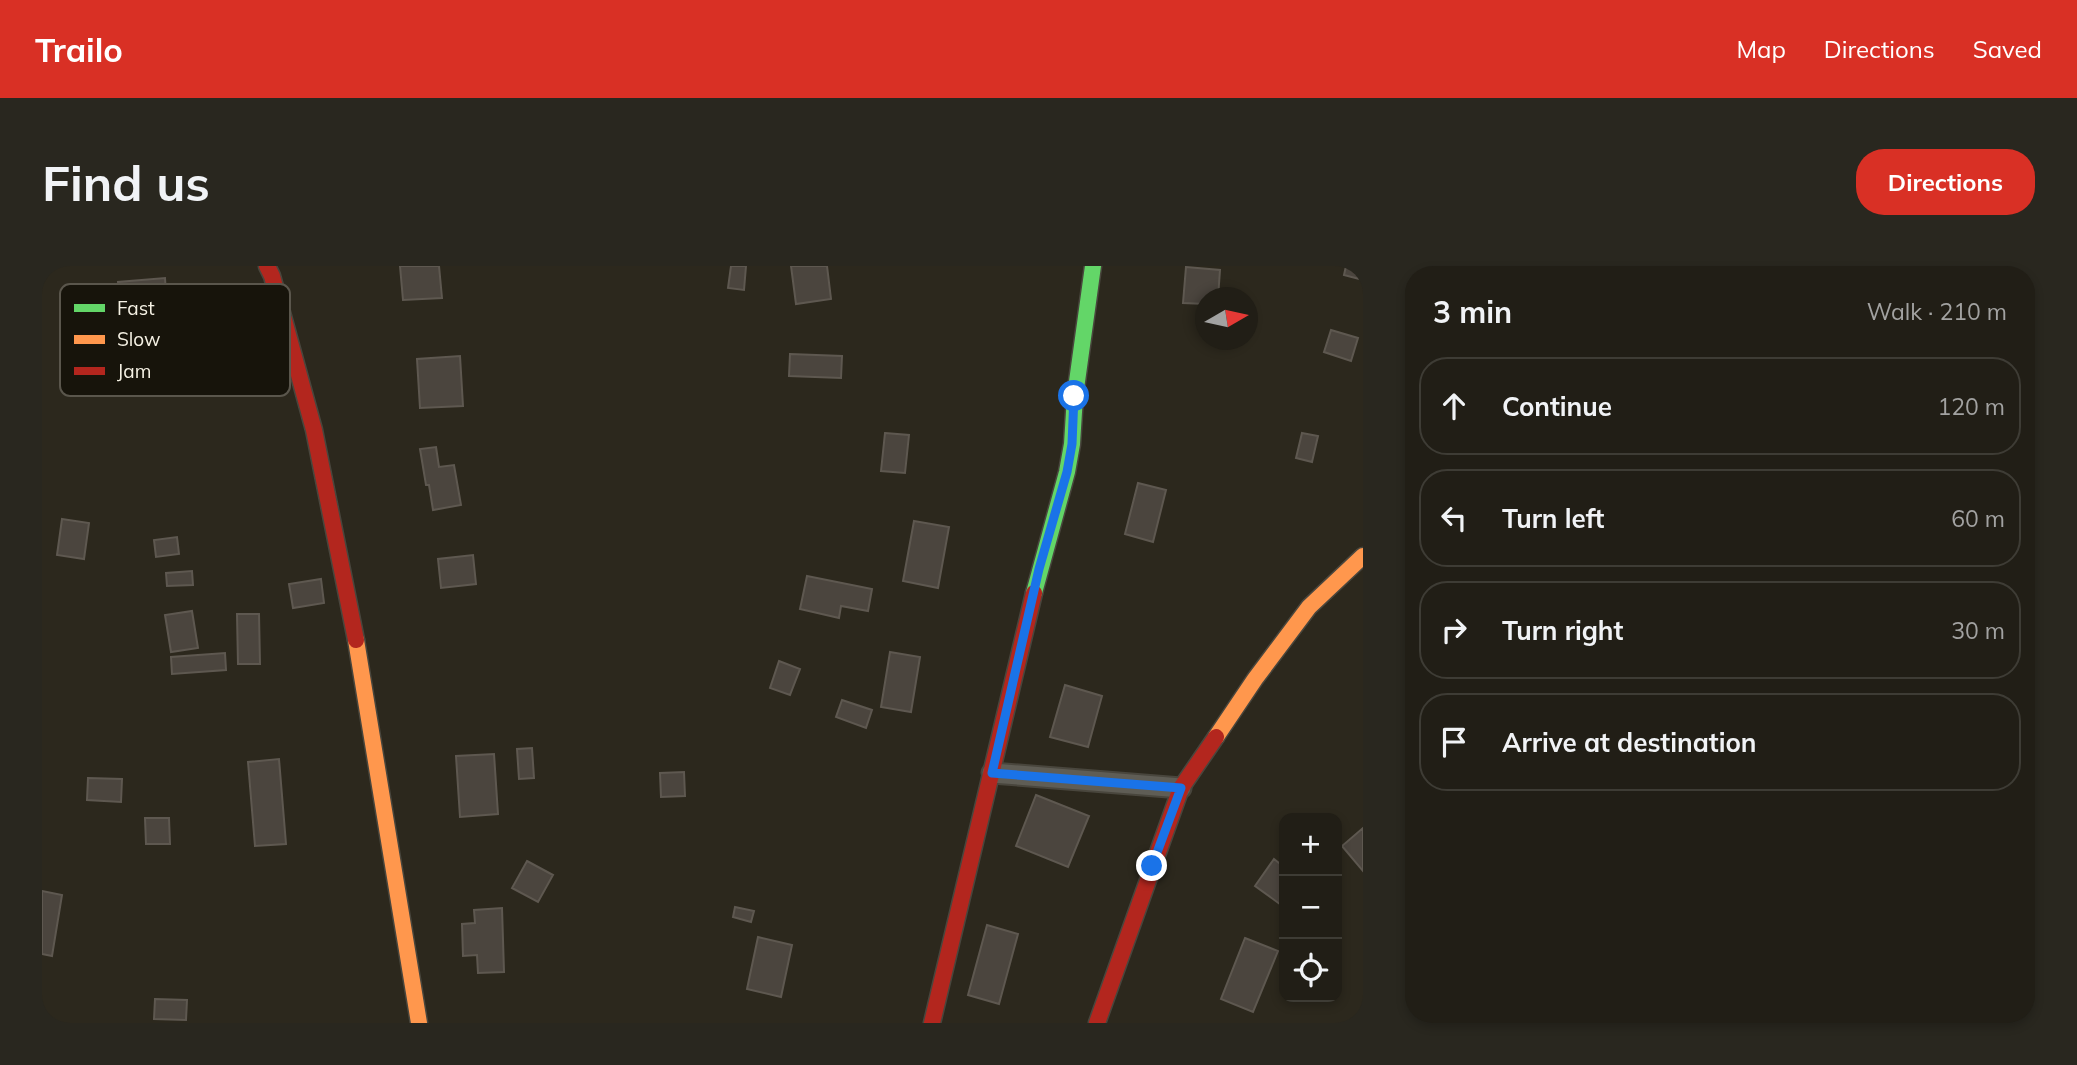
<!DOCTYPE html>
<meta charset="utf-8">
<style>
:root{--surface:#211e16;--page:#29271f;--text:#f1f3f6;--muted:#a2a2a1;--line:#3e3c35;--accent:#d93025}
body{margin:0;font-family:Mulish,sans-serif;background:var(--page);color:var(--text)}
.controls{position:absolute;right:21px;bottom:21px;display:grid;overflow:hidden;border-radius:14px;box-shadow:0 4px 10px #0003}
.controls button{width:63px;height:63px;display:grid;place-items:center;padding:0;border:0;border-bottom:2px solid var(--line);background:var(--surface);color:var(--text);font:35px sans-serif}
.compass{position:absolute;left:1153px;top:21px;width:63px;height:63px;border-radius:50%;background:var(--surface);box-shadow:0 4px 10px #0003;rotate:81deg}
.stop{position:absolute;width:21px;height:21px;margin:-16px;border:5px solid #1a73e8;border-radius:50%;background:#fff}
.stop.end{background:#1a73e8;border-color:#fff;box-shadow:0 2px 7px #0008}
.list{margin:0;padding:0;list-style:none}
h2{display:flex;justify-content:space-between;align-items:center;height:91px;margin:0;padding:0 28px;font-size:30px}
h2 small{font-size:23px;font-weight:400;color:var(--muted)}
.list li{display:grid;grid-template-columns:46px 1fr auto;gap:21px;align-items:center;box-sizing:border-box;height:98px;margin:0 14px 14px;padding:0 14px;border:2px solid var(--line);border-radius:28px}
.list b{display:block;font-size:26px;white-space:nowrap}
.list em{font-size:23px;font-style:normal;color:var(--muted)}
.icon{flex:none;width:38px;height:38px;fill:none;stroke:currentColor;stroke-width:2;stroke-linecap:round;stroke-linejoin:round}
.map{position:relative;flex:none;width:1321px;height:757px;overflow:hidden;border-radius:28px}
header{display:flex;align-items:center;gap:42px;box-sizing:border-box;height:98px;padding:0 35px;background:var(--accent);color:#fff}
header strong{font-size:33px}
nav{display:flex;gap:38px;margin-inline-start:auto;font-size:24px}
.intro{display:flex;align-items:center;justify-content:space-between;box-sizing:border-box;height:168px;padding:0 42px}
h1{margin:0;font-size:49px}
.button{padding:18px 32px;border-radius:28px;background:var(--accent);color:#fff;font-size:24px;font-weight:700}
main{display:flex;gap:42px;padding:0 42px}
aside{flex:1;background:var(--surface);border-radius:28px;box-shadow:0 4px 10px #0003}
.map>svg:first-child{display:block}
.building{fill:#4b453e;stroke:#5e5850;stroke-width:2}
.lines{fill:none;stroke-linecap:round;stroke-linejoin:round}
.street-casing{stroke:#49463d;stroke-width:23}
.fast-casing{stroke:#49463d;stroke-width:19}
.slow-casing{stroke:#49463d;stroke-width:19}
.jam-casing{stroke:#49463d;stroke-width:19}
.street{stroke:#5f5d55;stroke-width:19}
.fast{stroke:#63d668;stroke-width:16}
.slow{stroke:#ff974d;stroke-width:16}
.jam{stroke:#b3261e;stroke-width:16}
.route{stroke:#1a73e8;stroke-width:9}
.key{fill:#17140b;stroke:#5a564c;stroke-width:2}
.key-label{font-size:19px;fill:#f5f1e4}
</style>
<header>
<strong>Trailo</strong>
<nav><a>Map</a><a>Directions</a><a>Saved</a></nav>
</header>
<div class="intro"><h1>Find us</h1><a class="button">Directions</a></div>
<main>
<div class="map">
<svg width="1321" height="757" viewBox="0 0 1321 757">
<rect width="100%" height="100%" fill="#2c281d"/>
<path class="building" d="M358,0H397L400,32L361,34Z
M689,0H704L702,24L686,22Z
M749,0H785L789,33L754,38Z
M1304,0H1321V14L1302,9Z
M1144,1L1178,4L1176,32H1164V38L1141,37Z
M123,12L125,43L132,42L138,96L80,102L77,68L69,69L67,46L78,45L76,16Z
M1289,64L1316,72L1309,95L1282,86Z
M748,88L800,90L799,112L747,110Z
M418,90L421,140L378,142L375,93Z
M843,167L867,169L863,207L839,205Z
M1260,167L1276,170L1270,196L1254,192Z
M394,181L397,201L412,199L419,239L391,244L387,219H384L378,183Z
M1096,217L1124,224L1111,276L1083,268Z
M20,253L47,257L42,293L15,289Z
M872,255L907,261L896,322L861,315Z
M135,271L137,288L114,291L112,274Z
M431,289L434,318L399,322L396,293Z
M150,305L151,319L125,320L124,307Z
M765,310L830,323L826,345L799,340L797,352L758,343Z
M279,313L282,337L251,342L247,318Z
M150,345L156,382L129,386L123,349Z
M195,348H217L218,398H196Z
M848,386L878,391L869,446L839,441Z
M183,387L184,404L130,408L129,391Z
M737,395L758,403L748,429L728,422Z
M1023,419L1060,430L1046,481L1008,471Z
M800,434L830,444L824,462L794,451Z
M490,482L492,512L477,513L475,483Z
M452,488L456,548L418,551L414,490Z
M237,493L244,578L213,580L206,496Z
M642,506L643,530L619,531L618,507Z
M46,512L80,513L79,536L45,534Z
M994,529L1047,550L1026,601L974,580Z
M103,552H127L128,578H104Z
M1321,562V605L1300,580Z
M1232,593L1242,601V641L1213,620Z
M485,595L511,609L496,636L470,622Z
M0,625L20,629L10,690L0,688Z
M693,641L712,645L709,656L691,651Z
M460,642L462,706L436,707L435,689L421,690L420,658L433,657L432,644Z
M945,659L976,668L957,738L926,729Z
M716,671L750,679L739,731L705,723Z
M1203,672L1236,685L1211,746L1179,733Z
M113,733L145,734L144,754L112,753Z"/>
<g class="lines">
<g class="street-casing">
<path id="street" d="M950,507L1139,522"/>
</g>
<g class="fast-casing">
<path id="fast" d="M992,327L1025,206L1030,178L1033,130L1051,0"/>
</g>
<g class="slow-casing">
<path id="slow" d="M314,374L377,757
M1174,471L1213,413L1267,341L1321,290"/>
</g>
<g class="jam-casing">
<path id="jam" d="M225,0L230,10L272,164L314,374
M890,757L992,327
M1055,757L1139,522L1174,471"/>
</g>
<use href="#street" class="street"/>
<use href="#fast" class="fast"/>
<use href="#slow" class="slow"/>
<use href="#jam" class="jam"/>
</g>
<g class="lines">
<path class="route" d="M1032,130L1030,178L1025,206L997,303L950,507L1139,522L1110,600"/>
</g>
<rect x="18" y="18" width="230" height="112" rx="10" class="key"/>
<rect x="32" y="38" width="31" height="8" fill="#63d668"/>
<rect x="32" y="69" width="31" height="9" fill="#ff974d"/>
<rect x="32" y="101" width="31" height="8" fill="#b3261e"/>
<g class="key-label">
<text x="75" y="49">Fast</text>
<text x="75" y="80">Slow</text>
<text x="75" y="112">Jam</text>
</g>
</svg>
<div class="controls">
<button>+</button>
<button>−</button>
<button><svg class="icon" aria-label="locate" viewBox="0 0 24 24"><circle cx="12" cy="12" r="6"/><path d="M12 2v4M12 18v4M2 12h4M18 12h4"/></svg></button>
</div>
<svg class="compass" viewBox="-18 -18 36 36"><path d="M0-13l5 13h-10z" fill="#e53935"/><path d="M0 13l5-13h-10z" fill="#a2a2a1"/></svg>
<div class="stop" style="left:1032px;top:130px"></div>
<div class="stop end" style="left:1110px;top:600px"></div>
</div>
<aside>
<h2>3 min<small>Walk · 210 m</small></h2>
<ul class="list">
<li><svg class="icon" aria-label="ahead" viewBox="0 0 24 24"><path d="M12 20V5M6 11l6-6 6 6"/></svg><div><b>Continue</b></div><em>120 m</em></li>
<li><svg class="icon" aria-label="left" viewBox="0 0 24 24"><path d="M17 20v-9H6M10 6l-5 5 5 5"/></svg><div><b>Turn left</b></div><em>60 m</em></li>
<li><svg class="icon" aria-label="right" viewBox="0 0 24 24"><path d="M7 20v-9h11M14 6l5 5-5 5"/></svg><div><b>Turn right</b></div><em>30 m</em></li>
<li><svg class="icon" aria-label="arrive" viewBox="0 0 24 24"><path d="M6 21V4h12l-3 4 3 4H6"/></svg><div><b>Arrive at destination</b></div></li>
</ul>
</aside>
</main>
